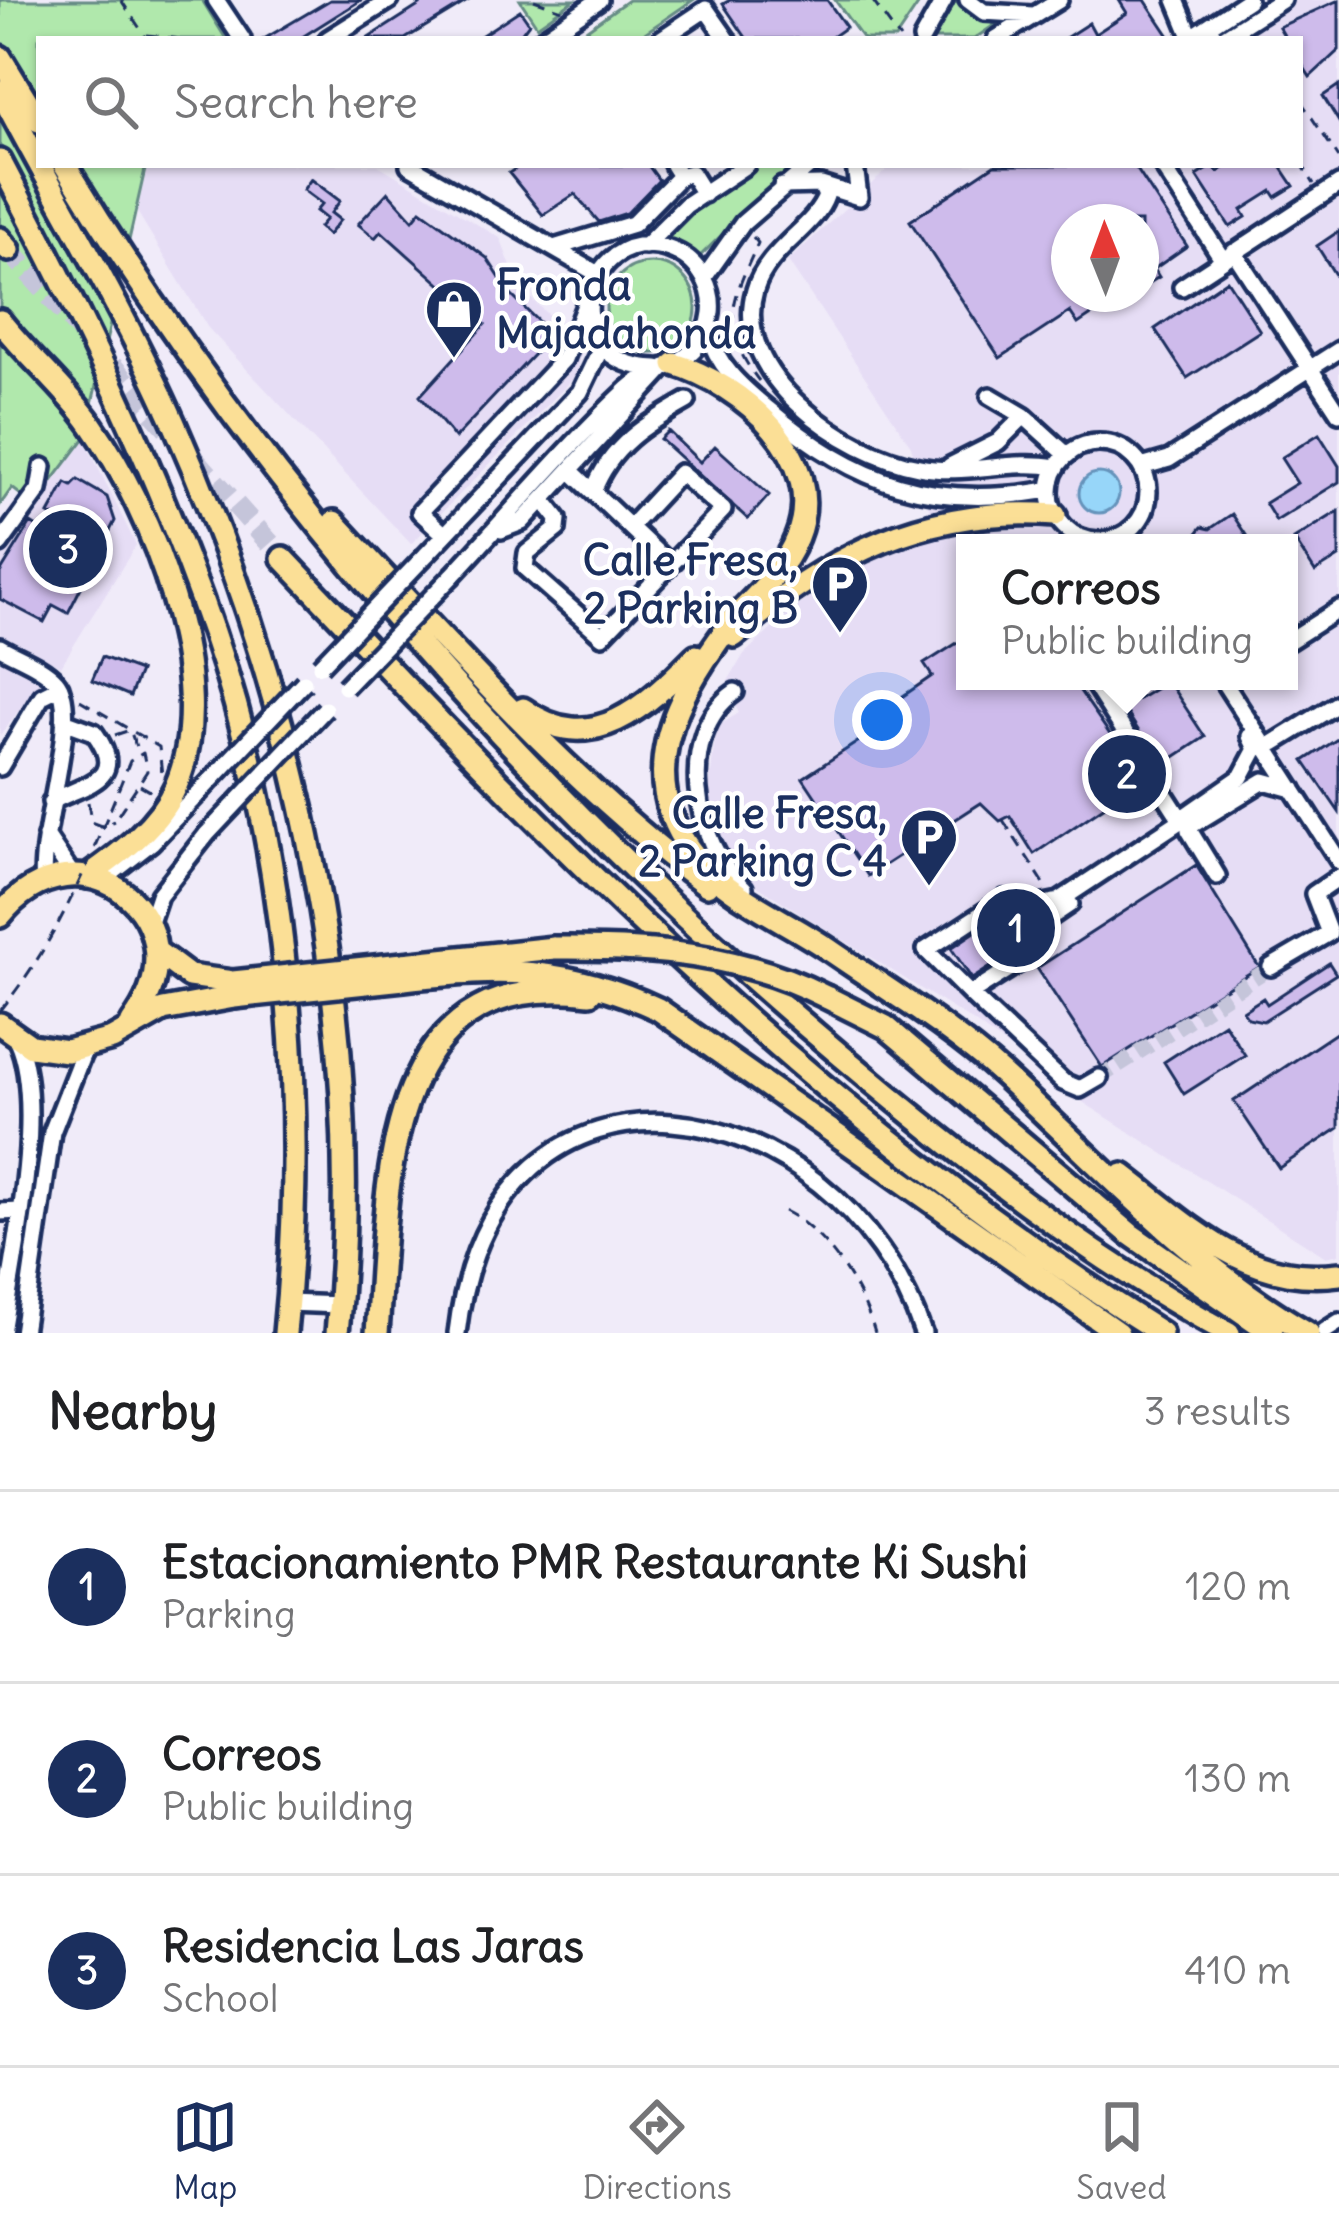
<!DOCTYPE html>
<style>
:root{--surface:#fff;--page:#f6f6f6;--text:#202124;--muted:#757577;--line:#e0e0e0;--accent:#1b2f5e}
body{margin:0;font-family:Delius,sans-serif;background:var(--page);color:var(--text)}
.compass{position:absolute;left:1051px;top:204px;width:108px;height:108px;border-radius:50%;background:var(--surface);box-shadow:0 3px 9px #0004;rotate:359deg}
.you{position:absolute;left:882px;top:720px;width:42px;height:42px;margin:-30px;border:9px solid #fff;border-radius:50%;background:#1a73e8;box-shadow:0 0 0 18px #1a73e833}
.badge{display:grid;place-items:center;width:78px;height:78px;border-radius:50%;background:var(--accent);color:#fff;font-size:39px;font-weight:700}
.pin{position:absolute;translate:-50% -50%;border:6px solid #fff;box-shadow:0 3px 12px #0006}
.popup{position:absolute;left:956px;top:534px;width:342px;height:156px;box-sizing:border-box;display:grid;place-content:center;border-radius:0px;background:var(--surface);filter:drop-shadow(0 3px 9px #0005);font-size:39px;white-space:nowrap;color:var(--muted)}
.popup b{font-size:45px;color:var(--text)}
.popup::after{content:'';position:absolute;left:50%;top:100%;margin-left:-24px;border:24px solid transparent;border-top-color:var(--surface)}
.list{margin:0;padding:0;list-style:none}
h2{display:flex;justify-content:space-between;align-items:center;height:156px;margin:0;padding:0 48px;font-size:51px}
h2 small{font-size:39px;font-weight:400;color:var(--muted)}
.list li{display:grid;grid-template-columns:78px 1fr auto;gap:36px;align-items:center;box-sizing:border-box;height:192px;padding:0 48px;border-top:3px solid var(--line)}
.list b{display:block;font-size:45px;white-space:nowrap}
.list p{margin:0;font-size:39px;white-space:nowrap;color:var(--muted)}
.list em{font-size:39px;font-style:normal;color:var(--muted)}
.icon{flex:none;width:66px;height:66px;fill:none;stroke:currentColor;stroke-width:2;stroke-linecap:round;stroke-linejoin:round}
.map{position:relative;flex:none;width:1339px;height:1333px;overflow:hidden}
.search{position:absolute;background:var(--surface);box-shadow:0 3px 9px #0004;left:36px;right:36px;top:36px;height:132px;display:flex;align-items:center;gap:30px;box-sizing:border-box;padding:0 42px;border-radius:0px;color:var(--muted);font-size:45px}
.sheet{height:732px;background:var(--surface)}
nav{display:flex;justify-content:space-around;align-items:center;box-sizing:border-box;height:168px;border-top:3px solid var(--line);background:var(--surface);font-size:33px;color:var(--muted)}
nav a{display:grid;justify-items:center;gap:6px}
nav .on{color:var(--accent)}
.map>svg:first-child{display:block}
.built{fill:#e6ddf5;fill-rule:evenodd}
.green{fill:#b0e8ac;stroke:#668c85;stroke-width:3}
.water{fill:#97d6f9;stroke:#6593bb;stroke-width:3}
.building{fill:#cebbeb;stroke:#1b2f5e;stroke-width:3}
.lines{fill:none;stroke-linecap:round;stroke-linejoin:round}
.minor-tunnel{stroke:#c5c5da;stroke-width:15;stroke-dasharray:15 8;stroke-linecap:butt}
.highway-tunnel{stroke:#c5c5da;stroke-width:21;stroke-dasharray:21 10;stroke-linecap:butt}
.minor-casing{stroke:#1b2f5e;stroke-width:24}
.highway-casing{stroke:#1b2f5e;stroke-width:30}
.path{stroke:#1b2f5e;stroke-width:3;stroke-dasharray:12 9;stroke-linecap:butt}
.minor{stroke:#fff;stroke-width:15}
.highway{stroke:#fbdf96;stroke-width:21}
.minor-bridge-casing{stroke:#1b2f5e;stroke-width:24;stroke-linecap:butt}
.highway-bridge-casing{stroke:#1b2f5e;stroke-width:30;stroke-linecap:butt}
.path-bridge{stroke:#1b2f5e;stroke-width:3;stroke-dasharray:12 9;stroke-linecap:butt}
.minor-bridge{stroke:#fff;stroke-width:15}
.highway-bridge{stroke:#fbdf96;stroke-width:21}
.labels{text-anchor:middle;stroke-width:9;stroke-linejoin:round;paint-order:stroke}
.poi-label{font-size:42px;font-weight:bold;fill:#1b2f5e;stroke:#fff;text-anchor:end}
</style>
<div class="map">
<svg width="1339" height="1333" viewBox="0 0 1339 1333">
<rect width="100%" height="100%" fill="#f0ebf9"/>
<filter id="ink" filterUnits="userSpaceOnUse"><feTurbulence type="fractalNoise" baseFrequency=".00833" numOctaves="2"/><feDisplacementMap in="SourceGraphic" scale="24" xChannelSelector="R" yChannelSelector="G"/><feConvolveMatrix kernelMatrix="1 2 1 2 8 2 1 2 1" color-interpolation-filters="sRGB"/></filter>
<g filter="url(#ink)">
<path class="built" d="M1282,0H1339V1254L1326,1257L1078,1099L974,1022L754,884L719,842L708,801L716,727L739,713L725,686L744,654L795,608L855,567L936,532L911,446L788,261L892,165H1300V39H1221ZM1069,222H1141V294H1069ZM965,543H1289V681H965Z
M146,165H378L500,238L519,287L572,338L583,337L576,376L411,544L208,328L136,210Z
M84,439L136,545L61,666L0,636V554Z
M0,660L41,682L0,735Z"/>
<path class="green" d="M0,0H202L226,39H39V165H146L84,439L34,505L12,488L0,505Z
M520,0H574L537,26Z
M628,0H693L636,39H573Z
M835,0H914L918,5L895,39H863Z
M951,0L997,23L974,39H928Z
M759,165H793L696,260L666,242L686,215Z
M606 308a45 45 0 1 1 90 0a45 45 0 1 1-90 0Z"/>
<path class="water" d="M1079 493a20 20 0 1 1 40 0a20 20 0 1 1-40 0Z"/>
<path class="building" d="M330,0H361L299,39H264Z
M417,0H469L405,39H367L420,5Z
M730,0H827L846,27L829,39H747L723,4Z
M1119,0H1145L1171,39H1064L1089,23L1095,34L1127,13Z
M1339,0V50L1310,77L1300,61V39H1286L1279,27Z
M520,10L529,23L517,39H476Z
M1339,85V122L1323,96Z
M521,165H648L659,180L627,213L599,222L575,194L543,215L509,173Z
M994,165H1134L1187,246L1154,269L1159,277L1141,288V222H1069V294H1123L1078,324L1070,312L1000,358L910,221Z
M1229,165H1280L1294,186L1276,197L1272,191L1242,210L1246,217L1230,227L1197,176L1213,166L1218,172Z
M311,179L340,201L331,213L340,220L328,235L319,227L326,219L316,211L322,204L303,190Z
M388,192L413,220L421,210L487,258L511,295L552,335L455,438L420,396L485,324L381,231L375,238L358,224Z
M1339,231V281L1317,246Z
M1227,280L1260,331L1187,378L1155,329Z
M668,431L700,462L715,446L769,495L748,519L660,439Z
M1319,434L1339,466V482L1276,521L1265,503L1297,483L1281,458Z
M78,480L107,497L115,521L68,613L53,605L44,622L0,599V573L31,523L76,552L90,527L71,516L66,523L49,514L66,483L72,486Z
M1339,511V557L1315,572L1294,539Z
M1232,514L1246,535L1234,543H1189L1202,527L1210,529Z
M965,638V681H1073L1142,781L1034,854L1010,816L1000,821L981,803L868,876L803,778L900,714L893,703L932,676L924,664Z
M102,657L140,671L130,696L92,680Z
M1168,681L1205,737L1161,766L1124,708Z
M1339,738V812L1304,761Z
M1196,865L1259,967L1102,1067L1037,968Z
M987,924L1008,956L972,979L951,948Z
M1329,963L1336,974L1263,1021L1248,1018L1243,1011L1263,998L1267,1004Z
M1224,1023L1245,1055L1184,1094L1164,1062Z
M1339,1031V1128L1279,1168L1234,1101Z"/>
<g class="lines">
<path class="minor-tunnel" d="M1213,34L1234,20
M1099,1078L1271,967"/>
<path class="highway-tunnel" d="M9,250L283,558"/>
<g class="minor-casing">
<path id="minor" d="M216,0L242,39
M968,0L984,12L1033,15
M1176,0L1192,39
M1213,34L1192,37L1248,0
M328,39L390,0
M542,39L599,0
M661,39L706,9L727,39
M922,39L944,0
M996,39L1059,0
M1221,39L1282,0
M409,165L598,274
M673,165L680,176L691,173L704,194
M855,165L859,197
M1162,165L1223,260
M821,185L859,197
M782,186L821,185L826,196C815,228 767,249 755,290C730,375 845,454 919,467C965,476 1011,459 1056,467
M645,246L686,205L746,165
M554,248L633,224L680,176
M1234,252L1339,413
M704,278L743,223L810,165
M1182,287L1339,184
M707,330C717,366 740,386 768,409C856,485 933,510 1049,490
M990,396L1024,416L1067,455
M1050 492a49 49 0 1 1 98 0a49 49 0 1 1-98 0Z
M950,466L998,442L1024,416
M1141,467L1169,459L1339,350
M593,492C610,446 646,424 687,401
M543,500L558,519L557,529L527,553L525,568L602,636L723,510L680,473L630,527L571,471
M630,527L670,565
M501,530L522,522L665,367
M445,535L420,512L564,359L585,305
M0,544L39,490L43,467
M426,555L580,392L602,346
M452,576C510,514 566,447 628,389C649,370 679,368 697,346C713,327 716,299 704,278C696,264 684,254 669,249C582,221 550,367 657,368
M1289,641L1339,609
M0,647C17,657 43,666 56,681C83,712 37,837 44,882
M1100,681L1094,684L1180,818
M1223,681L1339,861
M735,692C675,733 693,845 744,888
M1266,748L1339,703
M0,767L42,696L60,687
M51,802C82,784 130,782 94,732L64,721
M1185,816L1241,777L1256,749L1250,736
M1190,818L1189,830L1217,876
M1192,825L1264,781L1293,789
M46,836L73,876
M103,880L152,842L197,795
M1004,899L1034,938L1022,961L970,994L926,950Z
M1015,910L1059,901L1177,823
M150,922L159,895L207,834
M1034,938L1042,923L1070,904
M1271,967L1329,933L1314,894L1339,877
M970,994L1063,1082L1080,1089L1099,1078
M0,1212L20,1211
M288,1303L340,1305
M1325,1331L1339,1322
M2,1333C13,1259 47,1106 17,1040
M23,1333L52,1132L85,1048
M457,1333C494,1022 838,1084 923,1333"/>
</g>
<g class="highway-casing">
<path id="highway" d="M0,57L39,121
M0,91C57,200 123,308 173,421C298,703 368,1024 337,1333
M0,161C80,313 157,469 213,632C288,851 308,1104 285,1333
M65,165C269,501 538,800 838,1053C960,1156 1088,1258 1229,1333
M0,239L9,250
M0,321C28,357 65,387 91,424C152,511 221,682 176,786C159,825 120,854 87,877
M674,364C741,384 829,458 797,537C784,571 752,600 726,626
M334,522C452,648 568,781 707,885
M283,558C559,850 818,1118 1161,1333
M736,616C695,671 644,742 671,815C698,888 774,911 834,953C891,992 951,1028 1003,1075C1101,1165 1191,1266 1308,1333
M734,636C828,555 928,505 1055,515
M523,709C593,760 648,704 696,656
M0,916C79,817 210,920 132,1023
M157,952L189,976L233,982
M403,964L554,948
M404,979C503,968 565,966 658,1009L1118,1333
M826,997L886,1027L1130,1234L1272,1333
M0,1024L31,1046L67,1051L112,1039L163,1010L234,997
M1123,1175C1191,1227 1249,1286 1339,1274
M377,1333C388,1188 378,966 590,993"/>
</g>
<path class="path" d="M121,0L147,39
M534,0L562,10
M872,0L900,39
M147,35L182,39
M1300,100L1339,158
M1300,161L1314,184
M753,237L758,243C732,300 718,327 759,381
M80,700L159,747L162,775
M115,735L130,730L138,752
M140,785L154,793
M88,802L91,822L101,826L114,821
M1003,820L1047,888
M784,1211C826,1231 862,1289 875,1333"/>
<use href="#minor" class="minor"/>
<use href="#highway" class="highway"/>
<g class="minor-bridge-casing">
<path id="minor-bridge" d="M320,666L426,555
M345,687L452,576
M197,795L304,682
M207,834L325,709"/>
</g>
<g class="highway-bridge-casing">
<path id="highway-bridge" d="M554,948C649,947 740,953 826,997
M233,982L403,964
M234,997L404,979"/>
</g>
<path class="path-bridge" d="M0,1011C63,934 93,851 130,761L143,753L147,771L114,821"/>
<use href="#minor-bridge" class="minor-bridge"/>
<use href="#highway-bridge" class="highway-bridge"/>
</g>
</g>
<defs>
<g id="shop-pin" transform="scale(3)"><path d="M0 17L-7.5 6A9.5 9.5 0 1 1 7.5 6Z" fill="#1b2f5e" stroke="#fff"/><path d="M-5-2.5h2.3a2.7 3.5 0 0 1 5.4 0H5L5.5 6h-11ZM-1.5-2.5h3a1.5 2.3 0 0 0-3 0Z" fill="#fff"/></g>
<g id="parking-pin" transform="scale(3)"><path d="M0 17L-7.5 6A9.5 9.5 0 1 1 7.5 6Z" fill="#1b2f5e" stroke="#fff"/><path d="M-3.5-5.5H1a3.5 3.5 0 0 1 0 7H-1V5.5H-3.5ZM-1-3.4V-.6H.8a1.4 1.4 0 0 0 0-2.8Z" fill="#fff"/></g>
</defs>
<g fill-rule="evenodd">
<use href="#shop-pin" x="454" y="309"/>
<use href="#parking-pin" x="840" y="584"/>
<use href="#parking-pin" x="929" y="837"/>
</g>
<g class="labels">
<g class="poi-label">
<text x="496" y="300" text-anchor="start">Fronda<tspan x="496" dy="48">Majadahonda</tspan></text>
<text x="798" y="575">Calle Fresa,<tspan x="798" dy="48">2 Parking B</tspan></text>
<text x="887" y="828">Calle Fresa,<tspan x="887" dy="48">2 Parking C 4</tspan></text>
</g>
</g>
</svg>
<svg class="compass" viewBox="-18 -18 36 36"><path d="M0-13l5 13h-10z" fill="#e53935"/><path d="M0 13l5-13h-10z" fill="#757577"/></svg>
<div class="you"></div>
<div class="pin badge" style="left:1016px;top:928px">1</div>
<div class="pin badge" style="left:1127px;top:774px">2</div>
<div class="popup"><b>Correos</b>Public building</div>
<div class="pin badge" style="left:68px;top:549px">3</div>
<div class="search"><svg class="icon" aria-label="search" viewBox="0 0 24 24"><circle cx="10" cy="10" r="6"/><path d="M15 15l6 6"/></svg>Search here</div>
</div>
<section class="sheet">
<h2>Nearby<small>3 results</small></h2>
<ul class="list">
<li><span class="badge">1</span><div><b>Estacionamiento PMR Restaurante Ki Sushi</b><p>Parking</p></div><em>120 m</em></li>
<li><span class="badge">2</span><div><b>Correos</b><p>Public building</p></div><em>130 m</em></li>
<li><span class="badge">3</span><div><b>Residencia Las Jaras</b><p>School</p></div><em>410 m</em></li>
</ul>
</section>
<nav>
<a class="on"><svg class="icon" aria-label="map" viewBox="0 0 24 24"><path d="M3 6l6-2 6 2 6-2v14l-6 2-6-2-6 2zM9 4v14M15 6v14"/></svg>Map</a>
<a><svg class="icon" aria-label="directions" viewBox="0 0 24 24"><path d="M12 3l9 9-9 9-9-9zM9 14v-3h6M13 9l2 2-2 2"/></svg>Directions</a>
<a><svg class="icon" aria-label="saved" viewBox="0 0 24 24"><path d="M7 4h10v16l-5-4-5 4z"/></svg>Saved</a>
</nav>
